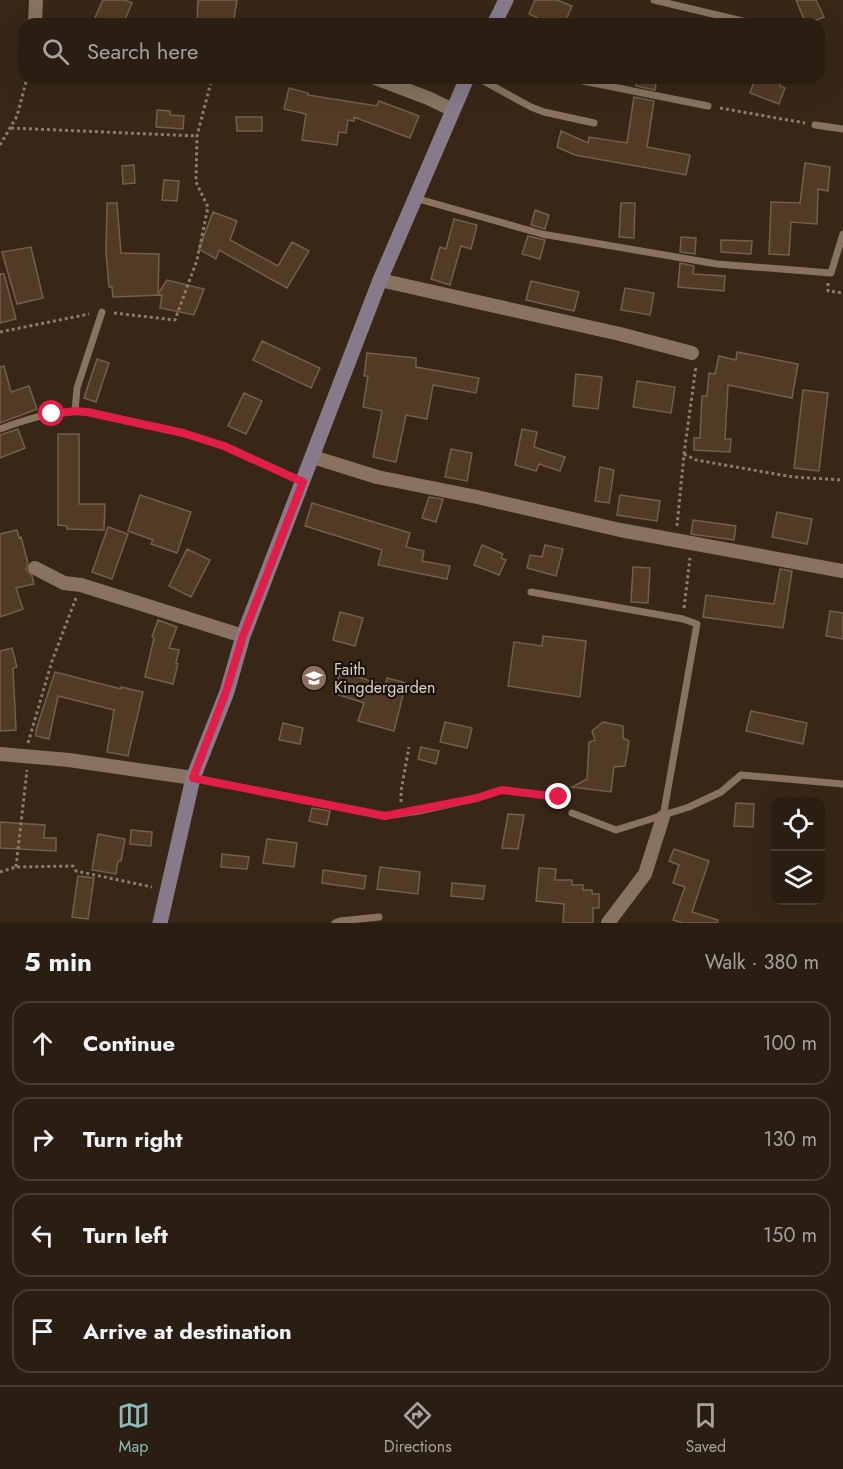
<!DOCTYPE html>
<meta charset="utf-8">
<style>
:root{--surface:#2a1d11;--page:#362a1f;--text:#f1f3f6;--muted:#a5a29f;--line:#463b31;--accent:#8bbbb9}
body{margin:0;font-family:Jost,sans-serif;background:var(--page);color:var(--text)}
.controls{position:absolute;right:18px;bottom:18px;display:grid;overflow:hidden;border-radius:12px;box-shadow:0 6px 24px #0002}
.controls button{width:54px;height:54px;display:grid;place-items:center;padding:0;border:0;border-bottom:2px solid var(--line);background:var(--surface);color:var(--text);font:30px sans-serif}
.stop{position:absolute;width:18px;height:18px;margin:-14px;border:4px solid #e11d48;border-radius:50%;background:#fff}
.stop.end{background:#e11d48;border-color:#fff;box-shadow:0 2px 6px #0008}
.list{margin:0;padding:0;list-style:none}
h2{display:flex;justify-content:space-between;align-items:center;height:78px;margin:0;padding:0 24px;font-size:26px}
h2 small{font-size:20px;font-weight:400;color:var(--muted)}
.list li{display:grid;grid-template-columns:39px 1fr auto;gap:18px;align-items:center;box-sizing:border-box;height:84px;margin:0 12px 12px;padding:0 12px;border:2px solid var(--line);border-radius:18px}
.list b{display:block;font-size:22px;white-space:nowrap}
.list em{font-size:20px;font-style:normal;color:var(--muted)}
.icon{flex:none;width:33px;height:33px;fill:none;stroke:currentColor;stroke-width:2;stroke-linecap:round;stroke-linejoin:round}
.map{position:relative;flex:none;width:843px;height:923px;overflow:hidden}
.search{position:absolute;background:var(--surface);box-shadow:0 6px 24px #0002;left:18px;right:18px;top:18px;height:66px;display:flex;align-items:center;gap:15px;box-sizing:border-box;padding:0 21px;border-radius:18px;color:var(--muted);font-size:22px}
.sheet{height:462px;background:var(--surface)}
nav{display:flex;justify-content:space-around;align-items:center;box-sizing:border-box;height:84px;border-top:2px solid var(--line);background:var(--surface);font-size:16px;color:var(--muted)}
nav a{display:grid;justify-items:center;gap:3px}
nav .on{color:var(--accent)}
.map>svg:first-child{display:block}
.building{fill:#523b25;stroke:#725f4d;stroke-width:1.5}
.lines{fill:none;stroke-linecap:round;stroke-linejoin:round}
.path{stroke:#8a7c6f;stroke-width:3;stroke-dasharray:3 3;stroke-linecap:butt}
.service{stroke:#877360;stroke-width:7}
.minor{stroke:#877360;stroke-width:14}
.secondary{stroke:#877b8b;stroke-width:15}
.route{stroke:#e11d48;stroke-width:8}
.labels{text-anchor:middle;stroke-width:4.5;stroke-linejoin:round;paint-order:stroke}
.poi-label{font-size:16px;fill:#ddd2c8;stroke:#1a120b;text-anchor:start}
</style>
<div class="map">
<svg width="843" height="923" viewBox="0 0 843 923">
<rect width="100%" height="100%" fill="#382717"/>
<path class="building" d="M103,0H125L132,3L123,24H92Z
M198,0H237L233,24L197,23Z
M535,0H557L572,6L564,24H550L529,14Z
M796,0H816L824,17L806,24Z
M637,78H657L655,90L636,86Z
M755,78H782L780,86L785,88L779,104L750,93Z
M289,88L308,93V95L377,106L379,101L419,116L410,138L354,117V121L348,120L346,133L339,132L337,145L302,140L306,114L284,109Z
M634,97L654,101L647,147L690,155L686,175L575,155L557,147L561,131L588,143L589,137L627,143Z
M157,110L170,111V115L184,116L183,129L156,127Z
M236,117H262V131H237Z
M805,163L830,167L828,191L818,189L817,224L791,222L789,255L769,254L771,202L800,203Z
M134,165L135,183L123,184L122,166Z
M164,180L179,181L177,201L162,200Z
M107,203H117L121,253L159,254L158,294L167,280L204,289L194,315L160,308L162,295L113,297L112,287H109L106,252Z
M621,203H635L634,238L619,237Z
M535,210L549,215L545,229L531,225Z
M213,212L237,221L230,240L278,266L292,242L309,251L287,288L219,250L216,259L199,249Z
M454,219L477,225L471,249L461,246L450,285L431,279L440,247L446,249Z
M528,236L545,240L540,259L522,254Z
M681,237L696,238L695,254L680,252Z
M721,240L752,241L751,254L721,252Z
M31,247L43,298L17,304L2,252Z
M680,263L694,266L693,274L725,276L724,291L678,287Z
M0,274H4L16,319L0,323Z
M531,281L579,292L574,311L526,300Z
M625,288L654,293L650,315L621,310Z
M262,341L320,368L311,388L253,360Z
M737,352L798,364L792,398L728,385L725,439H731L730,452L694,450V438H700L702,396H707L709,373L715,374L719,356L736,360Z
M367,353L416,358V367L479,378L476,393L433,385L427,419L406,415L396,462L373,457L382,411L363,407L368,376H364Z
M97,359L109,363L96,402L84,398Z
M4,366L11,392L29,386L37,409L0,423V367Z
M576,374L602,377L598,409L573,406Z
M637,381L675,387L671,413L633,407Z
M803,390L828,393L819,471L794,468Z
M244,393L262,401L246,434L228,426Z
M18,429L25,448L0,458V435Z
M522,429L537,432L534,447L565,457L560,471L539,464L536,471L515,465Z
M58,434H79V504H105L104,530L67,529V526L58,525Z
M451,449L472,453L467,481L445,477Z
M600,467L614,470L609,503L595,501Z
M140,495L191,512L177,553L151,544L153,540L128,531Z
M620,495L660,501L657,521L617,515Z
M429,497L443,499L436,522L422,518Z
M312,503L410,533L406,547L424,551L422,561L450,566L447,579L378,565L382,550L305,526Z
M777,512L812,519L807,544L772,537Z
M693,520L736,526L734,540L691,534Z
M108,527L128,534L112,579L92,572Z
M17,530L19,538L21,537L28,563L26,569L32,576L34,584L16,588L23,609L0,617V534Z
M482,545L503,554L501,558L506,560L499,575L474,565Z
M545,545L563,549L556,576L527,568L530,555L542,557Z
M187,549L210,560L191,597L169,586Z
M633,567L650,568L648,603L631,602Z
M780,569L792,571L783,628L703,617L706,595L774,604Z
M830,611L843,613V639L826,636Z
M340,612L363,618L355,646L333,640Z
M158,620L177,627L169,648L179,650L176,663L178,664L173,684L145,677L154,638L152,637Z
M543,636L586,641L580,697L508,686L514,642L542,646Z
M12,648L17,667L13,668L16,730L0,731V651Z
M341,671L385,686L387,678L406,683L394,731L358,721L364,703L333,693Z
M55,672L121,689V687L143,692L128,756L107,752L114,710L58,696L49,739L36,736V730Z
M751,711L807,723L803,744L746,731Z
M445,722L472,728L467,748L440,742Z
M603,722L623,726V738L629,741L625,766L614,767L611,792L572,787L587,779L589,742L595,740L592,731Z
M283,723L303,728L300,744L279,740Z
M421,747L439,751L436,764L418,759Z
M736,803L754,804L753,827L734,826Z
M312,808L330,811L327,825L309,821Z
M508,814L524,815L518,849L502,848Z
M0,822L45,825L44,838H56V851L0,848Z
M131,830L152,832L151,846L130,844Z
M98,834L125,839L121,861H118L116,874L92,870Z
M267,839L297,843L294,867L263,863Z
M674,849L709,861L692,912L718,920L717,923H683L673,920L685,887L673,883L679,865L669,861Z
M222,854L249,857L247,869L221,867Z
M380,867L420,872L418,894L377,889Z
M539,868L556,869L555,880H572V885H583V890H592V894H599V908H593V923H563L564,904L536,901Z
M323,870L366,876L364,889L322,883Z
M78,876L94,878L88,919L72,917Z
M452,883L485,886L483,899L451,896Z"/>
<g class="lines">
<path class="path" d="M720,108L805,123
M11,128L197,136
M0,145L17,116L27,78
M828,283V291L843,293
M114,313L175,320L197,260L208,207L196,182L197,136L212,78
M0,332L89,314
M684,454L696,460L793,477L843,480
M677,526L684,454L696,366
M684,608L690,558
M28,743L52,661L76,598
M487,795L502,790L559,797L566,805
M401,802V791L409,747
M16,867L27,770
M0,872L16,867L73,866L76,871L152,887"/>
<path class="service" d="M654,0L755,24
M478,78L531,107L544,112L594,123
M568,78L708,106
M815,125L843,129
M415,198L542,234L717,264L831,273L843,234
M75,411L77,388L102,312
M0,429C27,419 58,409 87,412L183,433L224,446L303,482
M531,592L683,619L697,624L663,817
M194,778L385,816L419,811L477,798
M572,813L616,830L689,807L721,792L741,775L843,784
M335,923L340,921L379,917"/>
<path class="minor" d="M35,24L36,0
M375,78L428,98L453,110
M380,280L620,334L692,353
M313,457L377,477L477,497L620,530L843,571
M35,568L64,583L81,585L243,636
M0,754L69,760L193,778
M608,923L645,874L663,817"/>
<path class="secondary" d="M494,24L506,0
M160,923L193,778L227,692L243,636L380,280L467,78"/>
</g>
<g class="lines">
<path class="route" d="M52,414L75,411L87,412L183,433L224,446L303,482L243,636L226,692L193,778L385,816L477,798L502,790L559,797"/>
</g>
<defs>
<g id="school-disc" transform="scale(1.35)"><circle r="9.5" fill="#8d6e63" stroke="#1a120b"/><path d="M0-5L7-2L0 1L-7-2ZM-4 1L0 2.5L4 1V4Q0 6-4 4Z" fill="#fff"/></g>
</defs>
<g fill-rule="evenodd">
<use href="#school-disc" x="314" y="678"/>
</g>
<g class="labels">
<g class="poi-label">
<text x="334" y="675">Faith<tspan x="334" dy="18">Kingdergarden</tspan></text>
</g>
</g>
</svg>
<div class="controls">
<button><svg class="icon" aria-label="locate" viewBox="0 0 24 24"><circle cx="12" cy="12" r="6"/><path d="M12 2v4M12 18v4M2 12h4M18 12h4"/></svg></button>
<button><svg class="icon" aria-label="layers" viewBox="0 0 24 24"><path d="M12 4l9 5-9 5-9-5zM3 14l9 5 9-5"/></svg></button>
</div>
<div class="stop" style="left:52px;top:414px"></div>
<div class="stop end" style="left:559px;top:797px"></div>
<div class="search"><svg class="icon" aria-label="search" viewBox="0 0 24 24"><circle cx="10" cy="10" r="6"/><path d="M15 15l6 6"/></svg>Search here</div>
</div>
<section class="sheet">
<h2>5 min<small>Walk · 380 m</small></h2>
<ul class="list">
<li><svg class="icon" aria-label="ahead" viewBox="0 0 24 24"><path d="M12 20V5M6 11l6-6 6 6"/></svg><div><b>Continue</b></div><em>100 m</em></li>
<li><svg class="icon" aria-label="right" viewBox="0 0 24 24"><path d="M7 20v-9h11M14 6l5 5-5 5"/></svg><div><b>Turn right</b></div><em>130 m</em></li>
<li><svg class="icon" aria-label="left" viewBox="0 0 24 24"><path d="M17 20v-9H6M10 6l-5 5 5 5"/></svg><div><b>Turn left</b></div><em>150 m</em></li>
<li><svg class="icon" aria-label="arrive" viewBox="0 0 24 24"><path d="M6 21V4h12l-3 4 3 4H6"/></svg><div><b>Arrive at destination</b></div></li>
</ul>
</section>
<nav>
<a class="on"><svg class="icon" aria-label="map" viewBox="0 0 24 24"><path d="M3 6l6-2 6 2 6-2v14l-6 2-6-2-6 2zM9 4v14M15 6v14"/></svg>Map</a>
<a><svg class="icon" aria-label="directions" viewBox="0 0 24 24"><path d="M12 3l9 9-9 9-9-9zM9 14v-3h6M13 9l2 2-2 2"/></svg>Directions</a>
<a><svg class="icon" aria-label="saved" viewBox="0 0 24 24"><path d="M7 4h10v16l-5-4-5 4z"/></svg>Saved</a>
</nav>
